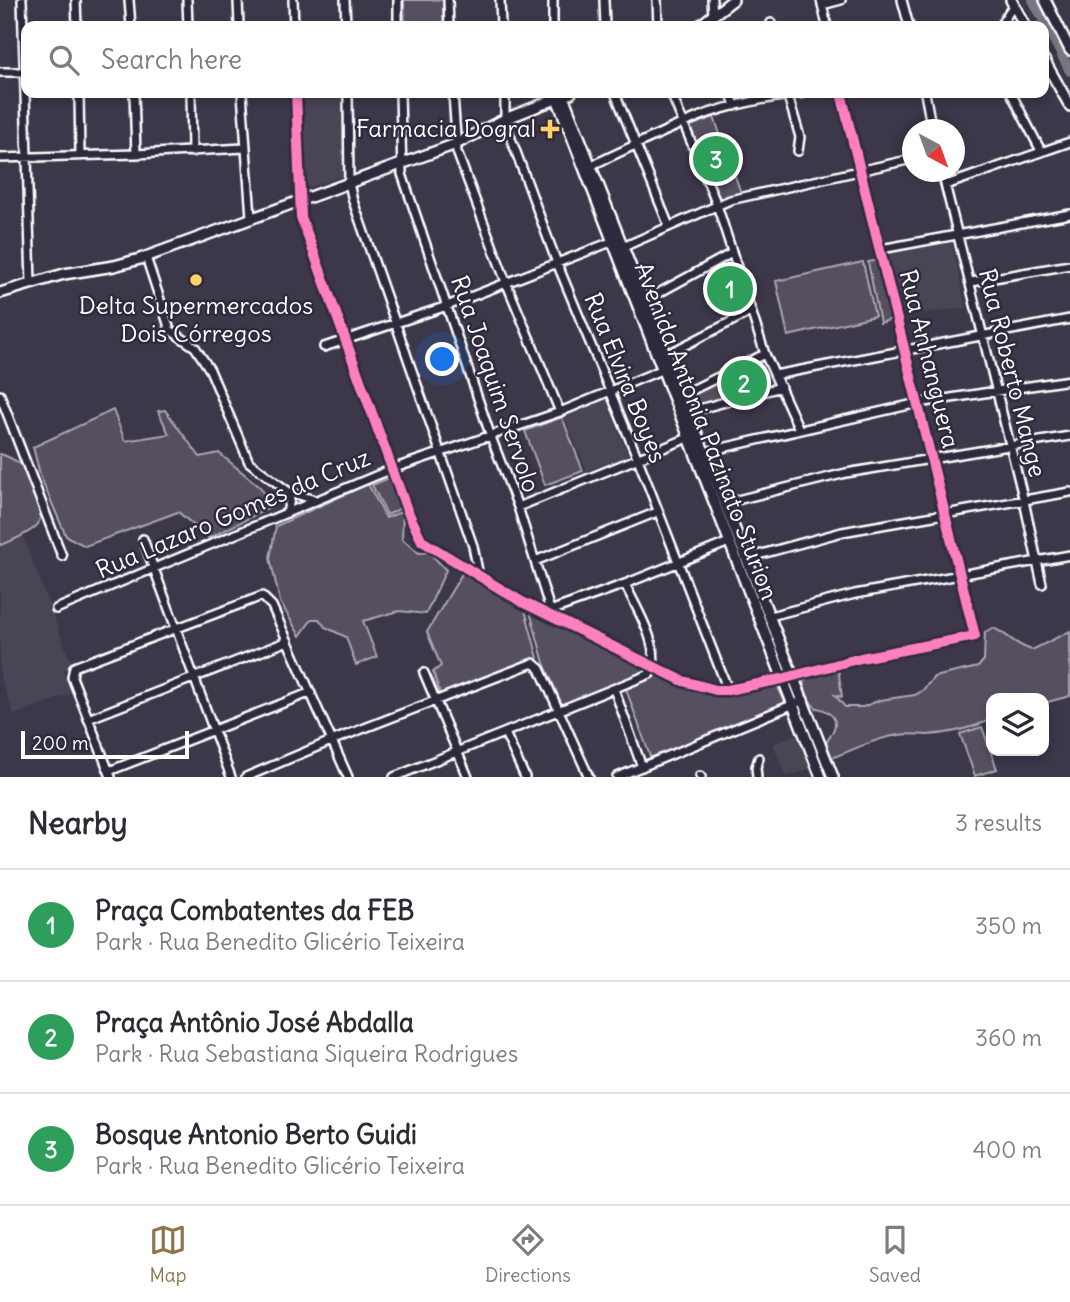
<!DOCTYPE html>
<meta charset="utf-8">
<style>
:root{--surface:#fff;--page:#f2f2f3;--text:#2b2b33;--muted:#7c7c81;--line:#e1e1e2;--accent:#8a764a}
body{margin:0;font-family:Delius,sans-serif;background:var(--page);color:var(--text)}
.controls{position:absolute;right:21px;bottom:21px;display:grid;overflow:hidden;border-radius:14px;box-shadow:0 4px 10px #0003}
.controls button{width:63px;height:63px;display:grid;place-items:center;padding:0;border:0;border-bottom:2px solid var(--line);background:var(--surface);color:var(--text);font:35px sans-serif}
.compass{position:absolute;left:902px;top:119px;width:63px;height:63px;border-radius:50%;background:var(--surface);box-shadow:0 4px 10px #0003;rotate:139deg}
.scale{position:absolute;left:21px;bottom:18px;width:168px;box-sizing:border-box;padding-left:7px;border:4px solid #fff;border-top:0;font-size:19px;line-height:24px;white-space:nowrap;color:#fff;-webkit-text-stroke:5px #2f2a3d;paint-order:stroke}
.you{position:absolute;left:443px;top:360px;width:24px;height:24px;margin:-18px;border:5px solid #fff;border-radius:50%;background:#1a73e8;box-shadow:0 0 0 10px #1a73e833}
.badge{display:grid;place-items:center;width:46px;height:46px;border-radius:50%;background:var(--accent);color:#fff;font-size:23px;font-weight:700}
.pin{position:absolute;translate:-50% -50%;border:4px solid #fff;box-shadow:0 2px 7px #0006}
.list{margin:0;padding:0;list-style:none}
h2{display:flex;justify-content:space-between;align-items:center;height:91px;margin:0;padding:0 28px;font-size:30px}
h2 small{font-size:23px;font-weight:400;color:var(--muted)}
.list li{display:grid;grid-template-columns:46px 1fr auto;gap:21px;align-items:center;box-sizing:border-box;height:112px;padding:0 28px;border-top:2px solid var(--line)}
.list b{display:block;font-size:26px;white-space:nowrap}
.list p{margin:0;font-size:23px;white-space:nowrap;color:var(--muted)}
.list em{font-size:23px;font-style:normal;color:var(--muted)}
.icon{flex:none;width:38px;height:38px;fill:none;stroke:currentColor;stroke-width:2;stroke-linecap:round;stroke-linejoin:round}
.map{position:relative;flex:none;width:1070px;height:777px;overflow:hidden}
.search{position:absolute;background:var(--surface);box-shadow:0 4px 10px #0003;left:21px;right:21px;top:21px;height:77px;display:flex;align-items:center;gap:18px;box-sizing:border-box;padding:0 24px;border-radius:14px;color:var(--muted);font-size:26px}
.sheet{height:427px;background:var(--surface)}
nav{display:flex;justify-content:space-around;align-items:center;box-sizing:border-box;height:98px;border-top:2px solid var(--line);background:var(--surface);font-size:19px;color:var(--muted)}
nav a{display:grid;justify-items:center;gap:4px}
nav .on{color:var(--accent)}
.map>svg:first-child{display:block}
.built{fill:#494455}
.green{fill:#555060;stroke:#aaa8b0;stroke-width:2}
.lines{fill:none;stroke-linecap:round;stroke-linejoin:round}
.river{stroke:#797682;stroke-width:10}
.minor-casing{stroke:#fff;stroke-width:12}
.major-casing{stroke:#fff;stroke-width:14}
.minor{stroke:#2f2a3d;stroke-width:7}
.major{stroke:#2f2a3d;stroke-width:9}
.cycleway-casing{stroke:#2f2a3d;stroke-width:15}
.cycleway{stroke:#ff80c0;stroke-width:10}
.poi-dot{fill:#ffd166;stroke:#2f2a3d;stroke-width:2.5}
.labels{text-anchor:middle;stroke-width:5;stroke-linejoin:round;paint-order:stroke}
.poi-label{font-size:24px;fill:#fff;stroke:#2f2a3d;text-anchor:end}
.street-label{font-size:24px;fill:#fff;stroke:#2f2a3d}
</style>
<div class="map">
<svg width="1070" height="777" viewBox="0 0 1070 777">
<rect width="100%" height="100%" fill="#3c3749"/>
<filter id="ink" filterUnits="userSpaceOnUse"><feTurbulence type="fractalNoise" baseFrequency=".0143" numOctaves="2"/><feDisplacementMap in="SourceGraphic" scale="14" xChannelSelector="R" yChannelSelector="G"/><feConvolveMatrix kernelMatrix="1 2 1 2 8 2 1 2 1" color-interpolation-filters="sRGB"/></filter>
<g filter="url(#ink)">
<path class="built" d="M301,93H344L345,175L304,189Z
M952,243L966,308L904,315L887,253Z
M606,399L628,456L587,471L564,416Z
M3,484L71,662L64,672L72,693L14,715L0,677V486Z
M796,734L810,769L786,777L773,744Z"/>
<path class="green" d="M404,0H443L444,26H405Z
M714,117L741,193L720,199L689,126Z
M731,257L747,309L731,317L710,269Z
M879,260L892,319L880,323L868,262Z
M863,262L875,316L788,336L776,281Z
M764,359L776,386L697,406L692,394Z
M113,410L125,441L169,434L158,411L165,410L200,457L219,453L260,487L273,506L209,538L178,512L85,546L66,536L41,478L33,447Z
M562,417L583,471L545,485L525,431Z
M0,454C8,456 23,464 28,471C35,481 44,514 38,524C34,531 8,543 0,545Z
M389,478L403,507L387,515L372,485Z
M368,484L386,518L403,511L402,539L419,553L429,552L446,570L426,614L399,611L363,621L377,657L356,665L346,637L325,627L319,619H312L300,636L280,602L270,558L276,526Z
M463,572L525,610L538,658L519,663L441,696L433,672L441,666L427,632Z
M530,612L648,670L647,673L562,705L544,663Z
M993,628C1008,634 1016,646 1032,650L1070,631V696L1044,703V698H991V720C971,728 949,734 927,735C918,735 908,733 899,735C876,738 853,750 832,758L826,743C833,732 842,720 826,711C823,709 819,709 815,707C808,702 806,690 803,682L806,680L805,675L838,667L842,697L835,695L845,707H863L880,700L915,695L923,690L934,677L978,667L984,660L985,632Z
M663,674L693,689L714,693L776,683L786,704L651,759L626,689L655,675Z
M982,727L997,769L975,776L960,734Z"/>
<g class="lines">
<path class="river" d="M1033,0L1070,71"/>
<g class="minor-casing">
<path id="minor" d="M22,0L31,283
M76,0L77,26
M129,0L131,26
M187,0L188,26
M238,0L239,26
M293,0L294,26
M345,0L346,26
M398,0V26
M448,0L449,26
M500,0L501,26
M553,0V26
M604,0L605,26
M657,0L658,26
M712,0L713,16
M821,0L827,26
M902,0L909,26
M822,5L841,0
M771,23V26
M1000,26L1013,6
M0,72H26
M79,93L80,156
M134,93L136,154
M191,93L192,152
M242,93L251,217
M296,93L301,217L407,510L422,541L522,602L683,681L716,690H728L782,679L861,658L975,636C929,455 887,273 841,93
M348,93L349,183L353,201L473,546L479,576
M400,93L402,174L491,437L518,507L552,616
M453,93L457,152L506,282L560,412
M505,93V119L509,133L557,263L638,459L728,690
M615,93L669,226
M671,93L717,205L765,354L799,429
M731,93L735,106
M787,93L800,137L798,151
M925,93L932,130
M1011,93L1041,151
M0,158L136,154L244,148
M590,166C630,148 668,128 709,113C739,103 772,97 804,93
M942,172L1024,501L1042,584
M946,185L1070,142
M623,247L730,200L912,159
M881,249L1070,214
M146,257L170,330L195,347L210,370L249,462L289,492
M971,282L1070,265
M644,301L732,253
M324,347L447,306L611,242
M666,355L750,312
M775,375L1070,319
M0,395L62,556
M678,397L765,354
M688,412L781,387
M705,452L918,403L1070,380
M725,503L846,473L1070,436
M518,507L688,438
M287,513L290,499L289,492L315,500
M143,539L231,777
M747,558L842,532L1070,492
M535,561L657,512
M56,609L392,469L560,412L661,370
M550,611L625,584L729,542
M770,616L855,594L1070,555
M424,673L468,777
M614,689L642,767
M88,719L288,641
M505,733L525,777
M109,771L309,693
M700,776L701,777
M111,777L72,677L74,667L262,596L272,606L348,777
M246,777L331,741L533,663L540,669L589,777
M394,777L650,674C664,651 635,606 625,584
M617,777L804,700
M757,777L756,767L759,758"/>
</g>
<g class="major-casing">
<path id="major" d="M1011,0L1025,26
M1045,0L1070,50
M699,26L733,0
M1044,60L1070,106
M563,96L833,777
M557,98L821,777
M0,293L64,274L114,266L140,259L456,144L505,119L571,93"/>
</g>
<use href="#minor" class="minor"/>
<use href="#major" class="major"/>
<g class="cycleway-casing">
<path id="cycleway" d="M296,93L301,217L407,510L422,541L522,602L683,681L716,690H728L782,679L861,658L975,636C929,455 887,273 841,93"/>
</g>
<use href="#cycleway" class="cycleway"/>
</g>
</g>
<g class="poi-dot">
<path d="M546.5 118.5h7v7h7v7h-7v7h-7v-7h-7v-7h7z"/>
<circle cx="196" cy="280" r="7"/>
</g>
<g class="labels">
<g class="poi-label">
<text x="536" y="137">Farmacia Dogral</text>
<text x="196" y="314" text-anchor="middle">Delta Supermercados<tspan x="196" dy="28">Dois Córregos</tspan></text>
</g>
<g class="street-label">
<text transform="translate(929 359) rotate(76)" y="8">Rua Anhanguera</text>
<text transform="translate(1012 373) rotate(76)" y="8">Rua Roberto Mange</text>
<text transform="translate(625 378) rotate(68)" y="8">Rua Elvira Boyes</text>
<text transform="translate(495 384) rotate(71)" y="8">Rua Joaquim Servolo</text>
<text transform="translate(706 431) rotate(69)" y="8">Avenida Antonia Pazinato Sturion</text>
<text transform="translate(233 514) rotate(-23)" y="8">Rua Lazaro Gomes da Cruz</text>
</g>
</g>
</svg>
<div class="controls">
<button><svg class="icon" aria-label="layers" viewBox="0 0 24 24"><path d="M12 4l9 5-9 5-9-5zM3 14l9 5 9-5"/></svg></button>
</div>
<svg class="compass" viewBox="-18 -18 36 36"><path d="M0-13l5 13h-10z" fill="#e53935"/><path d="M0 13l5-13h-10z" fill="#7c7c81"/></svg>
<div class="scale">200 m</div>
<div class="you"></div>
<div class="pin badge" style="left:730px;top:289px;background:#2e9e5b">1</div>
<div class="pin badge" style="left:744px;top:383px;background:#2e9e5b">2</div>
<div class="pin badge" style="left:716px;top:159px;background:#2e9e5b">3</div>
<div class="search"><svg class="icon" aria-label="search" viewBox="0 0 24 24"><circle cx="10" cy="10" r="6"/><path d="M15 15l6 6"/></svg>Search here</div>
</div>
<section class="sheet">
<h2>Nearby<small>3 results</small></h2>
<ul class="list">
<li><span class="badge" style="background:#2e9e5b">1</span><div><b>Praça Combatentes da FEB</b><p>Park · Rua Benedito Glicério Teixeira</p></div><em>350 m</em></li>
<li><span class="badge" style="background:#2e9e5b">2</span><div><b>Praça Antônio José Abdalla</b><p>Park · Rua Sebastiana Siqueira Rodrigues</p></div><em>360 m</em></li>
<li><span class="badge" style="background:#2e9e5b">3</span><div><b>Bosque Antonio Berto Guidi</b><p>Park · Rua Benedito Glicério Teixeira</p></div><em>400 m</em></li>
</ul>
</section>
<nav>
<a class="on"><svg class="icon" aria-label="map" viewBox="0 0 24 24"><path d="M3 6l6-2 6 2 6-2v14l-6 2-6-2-6 2zM9 4v14M15 6v14"/></svg>Map</a>
<a><svg class="icon" aria-label="directions" viewBox="0 0 24 24"><path d="M12 3l9 9-9 9-9-9zM9 14v-3h6M13 9l2 2-2 2"/></svg>Directions</a>
<a><svg class="icon" aria-label="saved" viewBox="0 0 24 24"><path d="M7 4h10v16l-5-4-5 4z"/></svg>Saved</a>
</nav>
